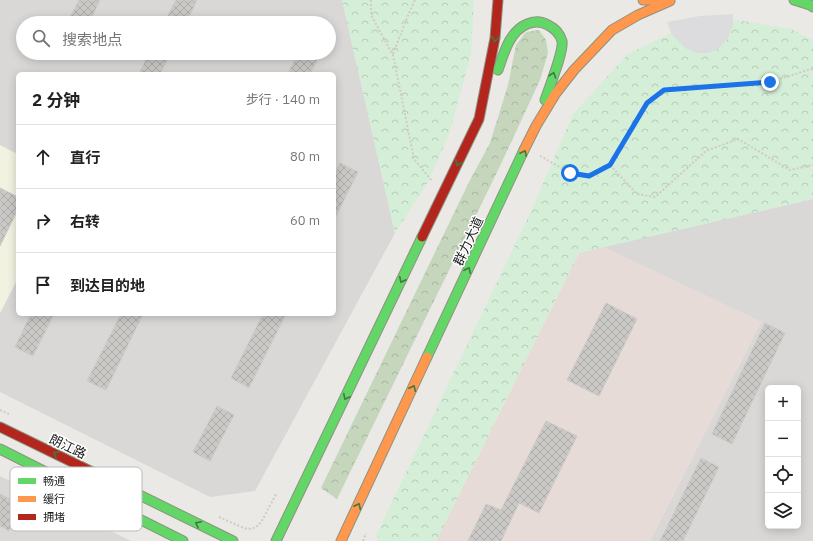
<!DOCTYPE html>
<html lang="zh">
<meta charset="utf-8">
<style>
:root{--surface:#fff;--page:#f6f6f6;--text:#222;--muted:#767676;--line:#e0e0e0}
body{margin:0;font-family:"IBM Plex Sans","Noto Sans SC",sans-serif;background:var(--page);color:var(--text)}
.controls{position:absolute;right:12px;bottom:12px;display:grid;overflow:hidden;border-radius:6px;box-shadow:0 2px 10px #0003}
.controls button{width:36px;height:36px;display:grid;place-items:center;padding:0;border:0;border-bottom:1px solid var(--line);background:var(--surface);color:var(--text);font:20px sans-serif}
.stop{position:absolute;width:12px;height:12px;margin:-9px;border:3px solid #1a73e8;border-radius:50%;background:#fff}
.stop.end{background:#1a73e8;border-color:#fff;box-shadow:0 1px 4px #0008}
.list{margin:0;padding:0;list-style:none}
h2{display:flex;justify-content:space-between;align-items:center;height:52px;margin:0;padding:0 16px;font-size:17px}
h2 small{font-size:13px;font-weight:400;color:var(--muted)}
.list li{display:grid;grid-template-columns:26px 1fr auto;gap:12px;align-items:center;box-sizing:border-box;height:64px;padding:0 16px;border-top:1px solid var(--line)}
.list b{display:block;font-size:15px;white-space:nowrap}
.list em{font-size:13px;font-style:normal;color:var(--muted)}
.icon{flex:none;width:22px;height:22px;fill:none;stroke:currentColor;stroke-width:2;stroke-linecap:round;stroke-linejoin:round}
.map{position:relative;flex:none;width:813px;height:541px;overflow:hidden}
.search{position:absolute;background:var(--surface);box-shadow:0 2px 10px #0003;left:16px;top:16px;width:320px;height:44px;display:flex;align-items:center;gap:10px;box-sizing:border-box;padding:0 14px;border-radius:22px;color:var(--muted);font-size:15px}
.panel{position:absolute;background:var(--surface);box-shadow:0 2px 10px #0003;left:16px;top:72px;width:320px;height:244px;border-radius:6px}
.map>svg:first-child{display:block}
.residential{fill:#d9d8d6;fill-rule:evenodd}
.commercial{fill:#e7dbd8}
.education{fill:#f2f2e1}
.forest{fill:url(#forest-crowns)}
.park{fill:url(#park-crowns)}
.plaza{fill:#dcdcdf}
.building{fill:url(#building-cross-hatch);stroke:#cdcac7}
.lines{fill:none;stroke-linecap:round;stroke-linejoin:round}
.fast-casing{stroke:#8f9180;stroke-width:11}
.slow-casing{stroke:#8f9180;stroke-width:11}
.jam-casing{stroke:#8f9180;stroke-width:11}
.path{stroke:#d3c9c7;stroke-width:2;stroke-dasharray:2 2;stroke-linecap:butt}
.fast{stroke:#63d668;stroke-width:9}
.slow{stroke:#ff974d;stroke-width:9}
.jam{stroke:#b3261e;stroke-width:9}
.oneway{stroke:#407942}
.route{stroke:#1a73e8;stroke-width:5}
.labels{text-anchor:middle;stroke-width:3;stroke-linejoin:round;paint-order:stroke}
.street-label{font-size:13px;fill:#1c1c1c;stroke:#fff}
.key{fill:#fff;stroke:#bbb;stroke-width:1}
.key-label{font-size:11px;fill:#1c1c1c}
</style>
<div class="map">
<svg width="813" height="541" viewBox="0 0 813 541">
<defs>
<pattern id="forest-crowns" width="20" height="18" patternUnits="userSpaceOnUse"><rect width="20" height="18" fill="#c5d6bd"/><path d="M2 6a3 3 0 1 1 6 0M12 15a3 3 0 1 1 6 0" fill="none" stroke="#a9b7a2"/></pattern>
<pattern id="park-crowns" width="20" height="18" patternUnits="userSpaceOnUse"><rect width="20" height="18" fill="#d5eed7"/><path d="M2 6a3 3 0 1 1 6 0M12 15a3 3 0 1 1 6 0" fill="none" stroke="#b6ccb8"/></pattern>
<pattern id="building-cross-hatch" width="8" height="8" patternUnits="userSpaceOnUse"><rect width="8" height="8" fill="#cbc9c6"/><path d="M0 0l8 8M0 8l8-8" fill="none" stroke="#aeacaa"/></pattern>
</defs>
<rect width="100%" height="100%" fill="#eae9e5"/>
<path class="residential" d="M0,0H342L395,233L255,491L210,497L0,392V313L18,278V314H334V74H18V154L0,145ZM23,23H329V53H23Z
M813,199V541H650L761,322L603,247ZM768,388H798V526H768Z
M0,476L131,541H0Z"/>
<path class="commercial" d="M603,247L761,322L650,541H436L579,253Z"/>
<path class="education" d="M0,145L18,155V278L0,313Z"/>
<path class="forest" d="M539,30L546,40L548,53L540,80L501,164L337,499L321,488L469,182L490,143L508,85L516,45L526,32Z"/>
<path class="park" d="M342,0H474L471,55L448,137L428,182L395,233Z
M730,19L791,29L813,40V199L579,253L436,541H377L378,531L533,207L573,114L628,54L682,28Z"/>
<path class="plaza" d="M733,14V24L728,38L718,49L708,53H696L685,48L672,35L667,22L700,16Z"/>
<path class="building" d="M79,0H100L89,23H67Z
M176,0H197L186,23H164Z
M149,53H171L160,74H139Z
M298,53H321L310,74H288Z
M340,163L358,172L334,220V175Z
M0,188L18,197V209L0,246Z
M606,303L637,319L599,396L567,380Z
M31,314H54L33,356L15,347Z
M121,314H143L106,390L87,381Z
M263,314H286L249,388L231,378Z
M765,323L785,333L732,444L712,434Z
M217,406L234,415L210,461L193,452Z
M546,421L577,436L539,513L519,503L501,541H468L486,504L501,510Z
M701,458L719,467L683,541H660Z
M0,494L22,505L9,531L0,526Z"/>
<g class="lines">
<g class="fast-casing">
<path id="fast" d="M794,0L810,5L813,7
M498,70C504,53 509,32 527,24C534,21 541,21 548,25C554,28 560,34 562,41C564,51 549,88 545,100
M427,357L524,150
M0,449L183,541
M111,481L233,541
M276,541L422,237"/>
</g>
<g class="slow-casing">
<path id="slow" d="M643,0H670
M524,150L536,126L556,93L574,70L612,30L638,15L670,1
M341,541L427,357"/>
</g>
<g class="jam-casing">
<path id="jam" d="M422,237L479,119L495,38L498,0
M0,427L111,481"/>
</g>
<path class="path" d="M371,0V15L393,55L414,159L432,181
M393,54L409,13L415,0
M540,156L570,173L589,176L610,165L647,103L664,90L770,82L811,69L813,70
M610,165L637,194L655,197L706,151L738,139L790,170L813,165
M0,410L9,414
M219,517L244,528C257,532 262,521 267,511C270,506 273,500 276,494
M363,541L366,533"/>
<use href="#fast" class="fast"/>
<use href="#slow" class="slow"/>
<use href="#jam" class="jam"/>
</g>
<defs><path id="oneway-chevron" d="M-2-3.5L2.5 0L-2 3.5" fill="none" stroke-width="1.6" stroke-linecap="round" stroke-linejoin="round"/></defs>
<g class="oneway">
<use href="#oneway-chevron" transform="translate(495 39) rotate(97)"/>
<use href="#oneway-chevron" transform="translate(553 75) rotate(-71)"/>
<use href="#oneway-chevron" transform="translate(524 153) rotate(-65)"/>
<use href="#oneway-chevron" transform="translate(458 163) rotate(116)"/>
<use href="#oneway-chevron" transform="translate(468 270) rotate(-65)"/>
<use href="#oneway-chevron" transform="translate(402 280) rotate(116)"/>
<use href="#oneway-chevron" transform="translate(413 388) rotate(-65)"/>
<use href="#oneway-chevron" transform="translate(346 397) rotate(116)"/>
<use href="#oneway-chevron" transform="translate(56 454) rotate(-154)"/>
<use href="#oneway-chevron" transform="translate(358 506) rotate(-65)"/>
<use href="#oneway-chevron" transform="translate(198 524) rotate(-154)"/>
</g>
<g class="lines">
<path class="route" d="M570,173L589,176L610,165L647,103L664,90L770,82"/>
</g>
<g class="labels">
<g class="street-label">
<text transform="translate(468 241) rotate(-65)" y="5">群力大道</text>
<text transform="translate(68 446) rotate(26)" y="5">朗江路</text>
</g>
</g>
<rect x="10" y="467" width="132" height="64" rx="6" class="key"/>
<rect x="18" y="478" width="18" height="6" fill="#63d668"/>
<rect x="18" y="496" width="18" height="6" fill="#ff974d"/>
<rect x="18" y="514" width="18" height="6" fill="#b3261e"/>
<g class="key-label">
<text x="43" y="485">畅通</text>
<text x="43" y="503">缓行</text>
<text x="43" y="521">拥堵</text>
</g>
</svg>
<div class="controls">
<button>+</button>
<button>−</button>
<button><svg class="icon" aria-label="locate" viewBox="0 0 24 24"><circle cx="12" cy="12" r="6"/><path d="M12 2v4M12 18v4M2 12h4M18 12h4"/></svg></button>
<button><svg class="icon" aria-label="layers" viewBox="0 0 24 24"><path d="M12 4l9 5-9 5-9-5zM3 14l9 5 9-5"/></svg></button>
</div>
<div class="stop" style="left:570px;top:173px"></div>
<div class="stop end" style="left:770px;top:82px"></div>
<div class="search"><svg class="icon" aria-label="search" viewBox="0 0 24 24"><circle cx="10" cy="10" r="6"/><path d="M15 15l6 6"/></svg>搜索地点</div>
<section class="panel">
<h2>2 分钟<small>步行 · 140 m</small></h2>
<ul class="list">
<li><svg class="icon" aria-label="ahead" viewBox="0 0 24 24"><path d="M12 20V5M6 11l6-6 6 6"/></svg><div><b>直行</b></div><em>80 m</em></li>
<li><svg class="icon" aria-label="right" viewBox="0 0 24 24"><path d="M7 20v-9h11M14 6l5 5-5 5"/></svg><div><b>右转</b></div><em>60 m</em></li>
<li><svg class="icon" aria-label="arrive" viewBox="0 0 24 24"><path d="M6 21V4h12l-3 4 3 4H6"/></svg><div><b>到达目的地</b></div></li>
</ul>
</section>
</div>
